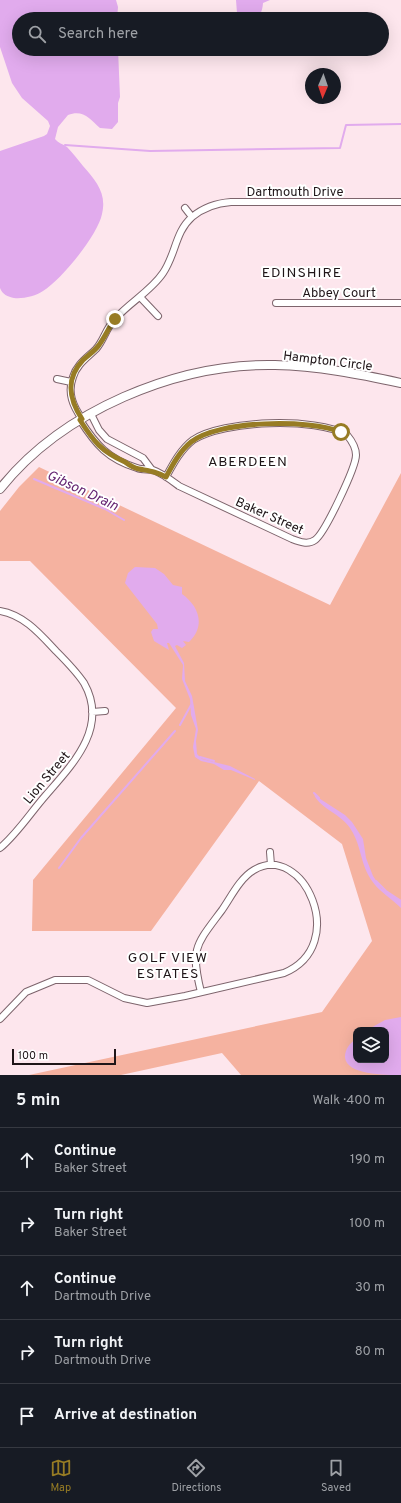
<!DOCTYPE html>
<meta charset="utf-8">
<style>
:root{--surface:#171b24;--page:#242831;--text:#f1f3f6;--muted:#9ea1a6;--line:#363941;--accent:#977c24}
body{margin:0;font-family:Overpass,sans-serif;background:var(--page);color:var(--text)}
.controls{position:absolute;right:12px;bottom:12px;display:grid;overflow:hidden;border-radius:8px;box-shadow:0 4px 16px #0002}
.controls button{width:36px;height:36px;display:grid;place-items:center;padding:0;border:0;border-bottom:1px solid var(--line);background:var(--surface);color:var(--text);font:20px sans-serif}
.compass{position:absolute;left:305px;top:68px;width:36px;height:36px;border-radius:50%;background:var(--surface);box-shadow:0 4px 16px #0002;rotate:182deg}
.scale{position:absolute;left:12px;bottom:10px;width:104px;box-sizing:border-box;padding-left:4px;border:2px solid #1f1518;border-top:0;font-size:11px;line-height:14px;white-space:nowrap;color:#1f1518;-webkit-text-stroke:3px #fff;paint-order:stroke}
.stop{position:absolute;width:12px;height:12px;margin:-9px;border:3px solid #977c24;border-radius:50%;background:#fff}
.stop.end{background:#977c24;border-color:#fff;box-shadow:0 1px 4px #0008}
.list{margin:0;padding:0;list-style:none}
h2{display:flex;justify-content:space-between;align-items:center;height:52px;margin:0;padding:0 16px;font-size:17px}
h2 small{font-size:13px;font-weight:400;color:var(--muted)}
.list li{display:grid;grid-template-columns:26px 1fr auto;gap:12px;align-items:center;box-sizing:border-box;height:64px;padding:0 16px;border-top:1px solid var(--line)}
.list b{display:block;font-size:15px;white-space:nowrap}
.list p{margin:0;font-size:13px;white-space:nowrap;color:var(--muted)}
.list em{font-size:13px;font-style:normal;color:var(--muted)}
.icon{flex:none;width:22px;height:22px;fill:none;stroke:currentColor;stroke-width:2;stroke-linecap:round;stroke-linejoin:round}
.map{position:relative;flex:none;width:401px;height:1075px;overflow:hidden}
.search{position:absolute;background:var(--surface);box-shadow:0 4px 16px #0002;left:12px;right:12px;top:12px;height:44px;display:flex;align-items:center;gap:10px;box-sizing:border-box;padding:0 14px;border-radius:22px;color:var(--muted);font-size:15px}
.sheet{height:372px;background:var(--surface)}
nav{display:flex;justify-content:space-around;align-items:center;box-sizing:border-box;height:56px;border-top:1px solid var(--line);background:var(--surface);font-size:11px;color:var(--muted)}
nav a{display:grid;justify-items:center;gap:2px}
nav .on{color:var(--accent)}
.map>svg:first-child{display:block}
.green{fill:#f5b2a0;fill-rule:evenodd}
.water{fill:#e1abed}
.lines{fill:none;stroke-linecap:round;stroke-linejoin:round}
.stream{stroke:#e1abed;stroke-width:2}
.street-casing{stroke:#7d646c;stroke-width:8}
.secondary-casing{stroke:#7d646c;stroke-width:10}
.street{stroke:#fff;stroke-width:6}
.secondary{stroke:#fff;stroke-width:8}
.route{stroke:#977c24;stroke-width:5}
.labels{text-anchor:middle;stroke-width:4;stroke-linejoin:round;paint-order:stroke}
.street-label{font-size:13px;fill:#1f1518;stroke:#fff}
.neighbourhood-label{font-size:14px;letter-spacing:1px;fill:#1f1518;stroke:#fff}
.water-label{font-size:14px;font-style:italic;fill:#652572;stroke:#fff}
</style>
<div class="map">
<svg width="401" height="1075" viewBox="0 0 401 1075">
<rect width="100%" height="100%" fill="#fde6ed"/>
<path class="green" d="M39,467L330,605L401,473V1075H241L222,1053L121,1075H29L322,1012L372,941L342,844L259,781L151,931H32L33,880L176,708L30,561H0V511L19,487ZM356,1030H386V1060H356Z"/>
<path class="water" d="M0,0H116L118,7L117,19H19V49H118L120,97L118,103V122L112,129L100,128C90,119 83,109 68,115L58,127L55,139C58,143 63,144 67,147C73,153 78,160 83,166C96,181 107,193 102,214C98,235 61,280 43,291C36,296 23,299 14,298C8,297 2,294 0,288V151L44,136L47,134L50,126L48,121L22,98L12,83L0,47Z
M236,0H270L263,3C262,18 255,22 240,17L237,13Z
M135,567L155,568L164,574L173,585L182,587V594C199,606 206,626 189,642L183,641L186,645L182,648L177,645L175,646L184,663L185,681L192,696L198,730L196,741L197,754L202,759L230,766L255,779V780L231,770H224L214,764L201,761L195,757L193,747L196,729L191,715L190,699L182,679L183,665L169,643H167L169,650L154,641L151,632L153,629H158L157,624L125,583L128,573Z
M314,795L345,815L352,822L363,839L366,858L373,876L381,888L401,901V908C387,894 374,890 365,868C360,855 359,841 350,828C341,814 321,809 314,795Z
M401,1017V1075C385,1075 346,1075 345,1057C345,1049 350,1043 356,1039V1060H386V1030H367L385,1020Z"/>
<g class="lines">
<path class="stream" d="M65,145L150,151L340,148L346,125L401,124
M34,479L105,509L124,520
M180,725L191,705
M200,757L214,761
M314,793L319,798
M59,868L81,838L175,731
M376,881L386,891L401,901"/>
<g class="street-casing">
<path id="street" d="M185,208L192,217
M140,297L158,316
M276,303H401
M57,379L71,382
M91,414L99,430L107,439L143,458L152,470
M82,419C73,406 67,393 73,377C77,364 87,358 96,349C104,340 106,328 115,319C130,302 151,291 163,273C176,254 175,232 192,217C204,207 217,203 231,202H401
M80,420C96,445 108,459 137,468C142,470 148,469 153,470C162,473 171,480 179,486L292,539C300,542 308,545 315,540C325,533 356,467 356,455C356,447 352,441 347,435C316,417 223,420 193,440C181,449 173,464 166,477
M0,611C24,615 40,634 56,651C66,661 76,671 84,683C109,727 73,764 46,795C31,812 17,834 0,848
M92,712L105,711
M270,852L271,865
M0,1019L26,992L55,980H88L124,998L147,1003L185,996L284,973C351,945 303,841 254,870C240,878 231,897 222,910C196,945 190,948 201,992"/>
</g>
<g class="secondary-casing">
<path id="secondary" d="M0,489C62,411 176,363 275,365C318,366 359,374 401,383"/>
</g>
<use href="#street" class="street"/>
<use href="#secondary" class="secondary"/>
</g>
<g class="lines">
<path class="route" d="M115,319C109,327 105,337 99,345C95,351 88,355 83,360C65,379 69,399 82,419L80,420C94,442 101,451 125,462C129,465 134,468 139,469C150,471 155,471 166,477C173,464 180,451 191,442C218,420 310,419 341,432"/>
</g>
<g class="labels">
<g class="street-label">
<text x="295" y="196">Dartmouth Drive</text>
<text x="339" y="297">Abbey Court</text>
<text transform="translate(328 360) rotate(7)" y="5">Hampton Circle</text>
<text transform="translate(270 515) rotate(24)" y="5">Baker Street</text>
<text transform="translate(46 777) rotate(-50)" y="5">Lion Street</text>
</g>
<g class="neighbourhood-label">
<text x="302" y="277">EDINSHIRE</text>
<text x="248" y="466">ABERDEEN</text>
<text x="168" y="962">GOLF VIEW<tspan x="168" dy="16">ESTATES</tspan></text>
</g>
<g class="water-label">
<text transform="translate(83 490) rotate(25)" y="5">Gibson Drain</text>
</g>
</g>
</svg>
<div class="controls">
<button><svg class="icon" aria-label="layers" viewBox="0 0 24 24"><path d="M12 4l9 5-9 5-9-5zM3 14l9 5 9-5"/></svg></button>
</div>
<svg class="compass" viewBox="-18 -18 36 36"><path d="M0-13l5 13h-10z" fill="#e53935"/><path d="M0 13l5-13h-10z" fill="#9ea1a6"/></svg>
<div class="scale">100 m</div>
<div class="stop" style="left:341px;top:432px"></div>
<div class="stop end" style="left:115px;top:319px"></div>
<div class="search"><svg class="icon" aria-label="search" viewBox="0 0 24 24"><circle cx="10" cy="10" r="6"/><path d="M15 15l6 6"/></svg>Search here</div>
</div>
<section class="sheet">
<h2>5 min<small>Walk · 400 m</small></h2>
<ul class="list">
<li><svg class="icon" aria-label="ahead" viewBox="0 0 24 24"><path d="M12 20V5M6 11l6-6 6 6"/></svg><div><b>Continue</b><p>Baker Street</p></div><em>190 m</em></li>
<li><svg class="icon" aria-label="right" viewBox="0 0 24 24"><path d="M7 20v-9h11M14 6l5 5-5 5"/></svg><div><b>Turn right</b><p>Baker Street</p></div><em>100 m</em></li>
<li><svg class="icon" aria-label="ahead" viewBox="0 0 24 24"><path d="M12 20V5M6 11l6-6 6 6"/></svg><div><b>Continue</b><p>Dartmouth Drive</p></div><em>30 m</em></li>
<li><svg class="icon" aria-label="right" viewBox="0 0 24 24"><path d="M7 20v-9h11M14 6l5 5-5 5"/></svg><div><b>Turn right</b><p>Dartmouth Drive</p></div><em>80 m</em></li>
<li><svg class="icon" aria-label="arrive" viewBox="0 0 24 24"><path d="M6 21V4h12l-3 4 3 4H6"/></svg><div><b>Arrive at destination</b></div></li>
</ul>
</section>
<nav>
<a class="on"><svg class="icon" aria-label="map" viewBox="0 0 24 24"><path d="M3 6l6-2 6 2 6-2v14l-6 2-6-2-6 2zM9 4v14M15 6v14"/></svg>Map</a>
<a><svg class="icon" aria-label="directions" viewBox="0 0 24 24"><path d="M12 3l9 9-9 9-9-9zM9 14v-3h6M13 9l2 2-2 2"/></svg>Directions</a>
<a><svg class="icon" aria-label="saved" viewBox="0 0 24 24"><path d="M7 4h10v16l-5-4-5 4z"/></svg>Saved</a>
</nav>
